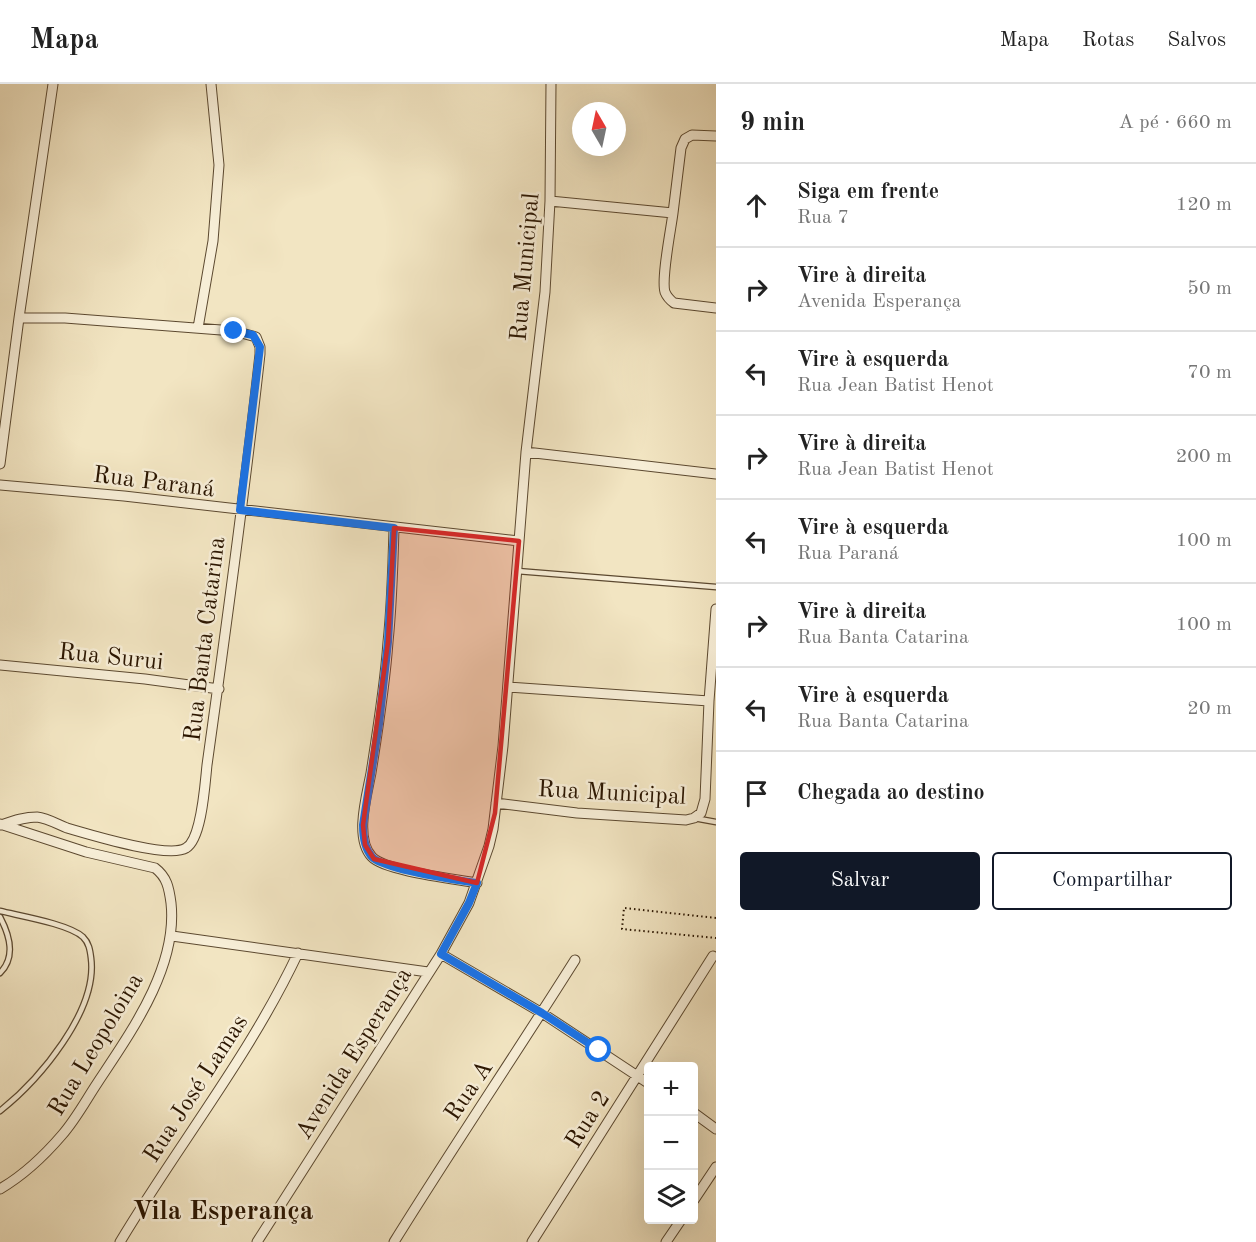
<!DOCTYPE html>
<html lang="pt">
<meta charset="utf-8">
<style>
:root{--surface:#fff;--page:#f2f2f2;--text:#222;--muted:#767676;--line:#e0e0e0;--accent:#111827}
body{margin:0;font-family:"Old Standard TT",serif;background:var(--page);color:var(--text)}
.controls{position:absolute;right:18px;bottom:18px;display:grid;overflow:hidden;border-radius:6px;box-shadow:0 6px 24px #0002}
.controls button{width:54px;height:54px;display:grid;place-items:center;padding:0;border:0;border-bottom:2px solid var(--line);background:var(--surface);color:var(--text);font:30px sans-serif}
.compass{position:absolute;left:572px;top:18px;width:54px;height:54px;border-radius:50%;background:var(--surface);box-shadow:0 6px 24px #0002;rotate:351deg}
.stop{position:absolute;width:18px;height:18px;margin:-14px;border:4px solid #1a73e8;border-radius:50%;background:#fff}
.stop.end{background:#1a73e8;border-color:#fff;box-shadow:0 2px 6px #0008}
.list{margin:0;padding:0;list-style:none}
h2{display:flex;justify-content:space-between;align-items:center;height:78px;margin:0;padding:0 24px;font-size:26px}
h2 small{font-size:20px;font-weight:400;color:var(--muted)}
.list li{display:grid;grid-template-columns:39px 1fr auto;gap:18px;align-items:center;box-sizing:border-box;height:84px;padding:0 24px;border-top:2px solid var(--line)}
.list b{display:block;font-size:22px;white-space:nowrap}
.list p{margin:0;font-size:20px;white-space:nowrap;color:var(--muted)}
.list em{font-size:20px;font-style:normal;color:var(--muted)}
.actions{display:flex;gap:12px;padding:18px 24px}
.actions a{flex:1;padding:14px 0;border:2px solid var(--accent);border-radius:6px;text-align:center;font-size:21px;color:var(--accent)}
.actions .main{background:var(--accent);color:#fff}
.icon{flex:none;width:33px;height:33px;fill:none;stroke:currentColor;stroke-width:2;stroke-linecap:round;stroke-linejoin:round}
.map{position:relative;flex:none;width:716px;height:1158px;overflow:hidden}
header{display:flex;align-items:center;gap:36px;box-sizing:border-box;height:84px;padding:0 30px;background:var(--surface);border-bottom:2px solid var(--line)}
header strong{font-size:28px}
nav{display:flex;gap:33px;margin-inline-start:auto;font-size:21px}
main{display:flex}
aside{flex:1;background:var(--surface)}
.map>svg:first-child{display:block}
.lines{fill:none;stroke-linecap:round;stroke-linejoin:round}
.service-casing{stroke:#5c4930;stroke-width:7}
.minor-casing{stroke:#5c4930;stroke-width:11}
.path{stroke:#2a1500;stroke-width:2;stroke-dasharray:1.5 3;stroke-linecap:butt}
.service{stroke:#f7eed7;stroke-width:4.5}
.minor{stroke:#f7eed7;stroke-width:9}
.route{stroke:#1a73e8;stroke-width:8}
.marked{fill:#d62828;fill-opacity:0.2;stroke:#d62828;stroke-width:4.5;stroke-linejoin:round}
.labels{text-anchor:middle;stroke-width:5;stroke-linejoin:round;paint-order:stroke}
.street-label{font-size:24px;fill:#2a1500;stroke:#f7eed7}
.quarter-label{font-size:27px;font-weight:bold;fill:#2a1500;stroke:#f7eed7}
</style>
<header>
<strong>Mapa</strong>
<nav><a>Mapa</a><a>Rotas</a><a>Salvos</a></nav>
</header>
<main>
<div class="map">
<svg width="716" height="1158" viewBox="0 0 716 1158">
<rect width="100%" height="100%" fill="#f2e5c2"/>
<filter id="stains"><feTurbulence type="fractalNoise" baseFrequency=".00333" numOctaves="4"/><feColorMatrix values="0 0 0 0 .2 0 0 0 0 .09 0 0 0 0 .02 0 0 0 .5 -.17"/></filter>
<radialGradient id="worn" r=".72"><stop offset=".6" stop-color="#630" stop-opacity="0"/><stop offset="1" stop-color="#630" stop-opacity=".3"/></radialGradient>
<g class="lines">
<g class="service-casing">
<path id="service" d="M517,487L716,503
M694,734L716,738
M0,827C20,832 69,840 83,853C89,859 90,866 91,874C98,927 39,996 0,1027
M0,833C10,852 16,873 0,889"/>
</g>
<g class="minor-casing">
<path id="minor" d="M550,117L673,129C671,145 661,195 665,208C667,213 670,216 674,219L716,224
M673,129L681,64L685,55L692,51L716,52
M198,244L213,157L219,81L211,0
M526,368L716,390
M0,380L19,234L53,0
M0,401L124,412L519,457
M394,444C393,481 392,520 388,558C385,601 378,645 371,689C367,711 354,754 372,773C385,787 456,795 477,799
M0,581L145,595L219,605
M508,603L709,617
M496,719L577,729L686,736L694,734L701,729L705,715L709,617L716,525
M0,740L86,768L155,784C167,793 169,804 171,819C178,883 131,948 98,998C86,1016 76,1035 62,1051C44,1072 24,1091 0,1105
M1,741C13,737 24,733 37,733C47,734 57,740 67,744C88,750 168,775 186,764C202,755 205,699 207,681C226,545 245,407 260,270V263L256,253L234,247L65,234H19
M172,852L428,888
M441,870L542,929L648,999
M694,1029L716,1045
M694,1116L716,1083
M120,1158C178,1061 250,971 298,869
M257,1158L441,870L469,819L489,762L493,745L503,662L526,368L545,208L550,117L551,0
M394,1158C453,1063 515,971 575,876
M532,1158L713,872
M666,1158L681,1136"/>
</g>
<path class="path" d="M716,834L624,824L622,845L716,854"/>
<use href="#service" class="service"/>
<use href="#minor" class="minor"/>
</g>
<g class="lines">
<path class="route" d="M234,247L253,251L260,263L240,426L394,444L388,558L379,640L363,741C363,752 364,764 372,773C385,786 456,796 477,799L469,819L441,870L542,929L599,966"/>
</g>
<path class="marked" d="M394,444L519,457L495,729L477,799L374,775L365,761L363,741L388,558Z"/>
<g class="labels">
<g class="street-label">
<text transform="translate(524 183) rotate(-85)" y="8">Rua Municipal</text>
<text transform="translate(154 397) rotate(7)" y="8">Rua Paraná</text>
<text transform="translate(204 555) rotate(-83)" y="8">Rua Banta Catarina</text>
<text transform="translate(111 572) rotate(6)" y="8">Rua Surui</text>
<text transform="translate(612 708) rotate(3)" y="8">Rua Municipal</text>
<text transform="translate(95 960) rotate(-59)" y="8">Rua Leopoloina</text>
<text transform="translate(353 969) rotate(-58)" y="8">Avenida Esperança</text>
<text transform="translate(195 1004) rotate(-57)" y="8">Rua José Lamas</text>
<text transform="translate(468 1006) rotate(-56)" y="8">Rua A</text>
<text transform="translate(587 1035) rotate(-58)" y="8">Rua 2</text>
</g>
<g class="quarter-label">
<text x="223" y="1135">Vila Esperança</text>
</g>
</g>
<rect width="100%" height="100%" filter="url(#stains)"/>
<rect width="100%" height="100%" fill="url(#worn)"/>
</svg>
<div class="controls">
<button>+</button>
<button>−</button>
<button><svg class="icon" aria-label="layers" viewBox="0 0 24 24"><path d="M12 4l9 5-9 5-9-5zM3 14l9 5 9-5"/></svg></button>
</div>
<svg class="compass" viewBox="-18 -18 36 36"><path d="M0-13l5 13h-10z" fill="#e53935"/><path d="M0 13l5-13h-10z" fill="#767676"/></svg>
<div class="stop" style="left:599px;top:966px"></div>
<div class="stop end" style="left:234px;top:247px"></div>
</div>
<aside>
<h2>9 min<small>A pé · 660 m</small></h2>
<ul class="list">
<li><svg class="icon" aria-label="ahead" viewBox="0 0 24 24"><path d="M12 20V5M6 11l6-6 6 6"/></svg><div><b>Siga em frente</b><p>Rua 7</p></div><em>120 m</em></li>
<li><svg class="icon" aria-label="right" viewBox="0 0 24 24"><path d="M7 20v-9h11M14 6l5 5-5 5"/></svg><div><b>Vire à direita</b><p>Avenida Esperança</p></div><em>50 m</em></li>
<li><svg class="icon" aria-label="left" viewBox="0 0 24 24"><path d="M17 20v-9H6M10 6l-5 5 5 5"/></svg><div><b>Vire à esquerda</b><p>Rua Jean Batist Henot</p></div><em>70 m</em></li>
<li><svg class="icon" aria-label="right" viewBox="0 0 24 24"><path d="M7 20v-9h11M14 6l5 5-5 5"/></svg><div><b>Vire à direita</b><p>Rua Jean Batist Henot</p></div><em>200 m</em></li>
<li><svg class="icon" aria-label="left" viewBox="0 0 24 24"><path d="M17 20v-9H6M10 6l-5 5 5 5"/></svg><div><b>Vire à esquerda</b><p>Rua Paraná</p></div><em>100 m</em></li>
<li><svg class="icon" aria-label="right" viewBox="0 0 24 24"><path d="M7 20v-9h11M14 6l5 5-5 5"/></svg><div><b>Vire à direita</b><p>Rua Banta Catarina</p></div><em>100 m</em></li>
<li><svg class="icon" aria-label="left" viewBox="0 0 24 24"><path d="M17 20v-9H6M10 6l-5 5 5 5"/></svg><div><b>Vire à esquerda</b><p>Rua Banta Catarina</p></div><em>20 m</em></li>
<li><svg class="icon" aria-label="arrive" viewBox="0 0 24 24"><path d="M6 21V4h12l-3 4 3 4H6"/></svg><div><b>Chegada ao destino</b></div></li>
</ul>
<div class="actions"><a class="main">Salvar</a><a>Compartilhar</a></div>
</aside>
</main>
